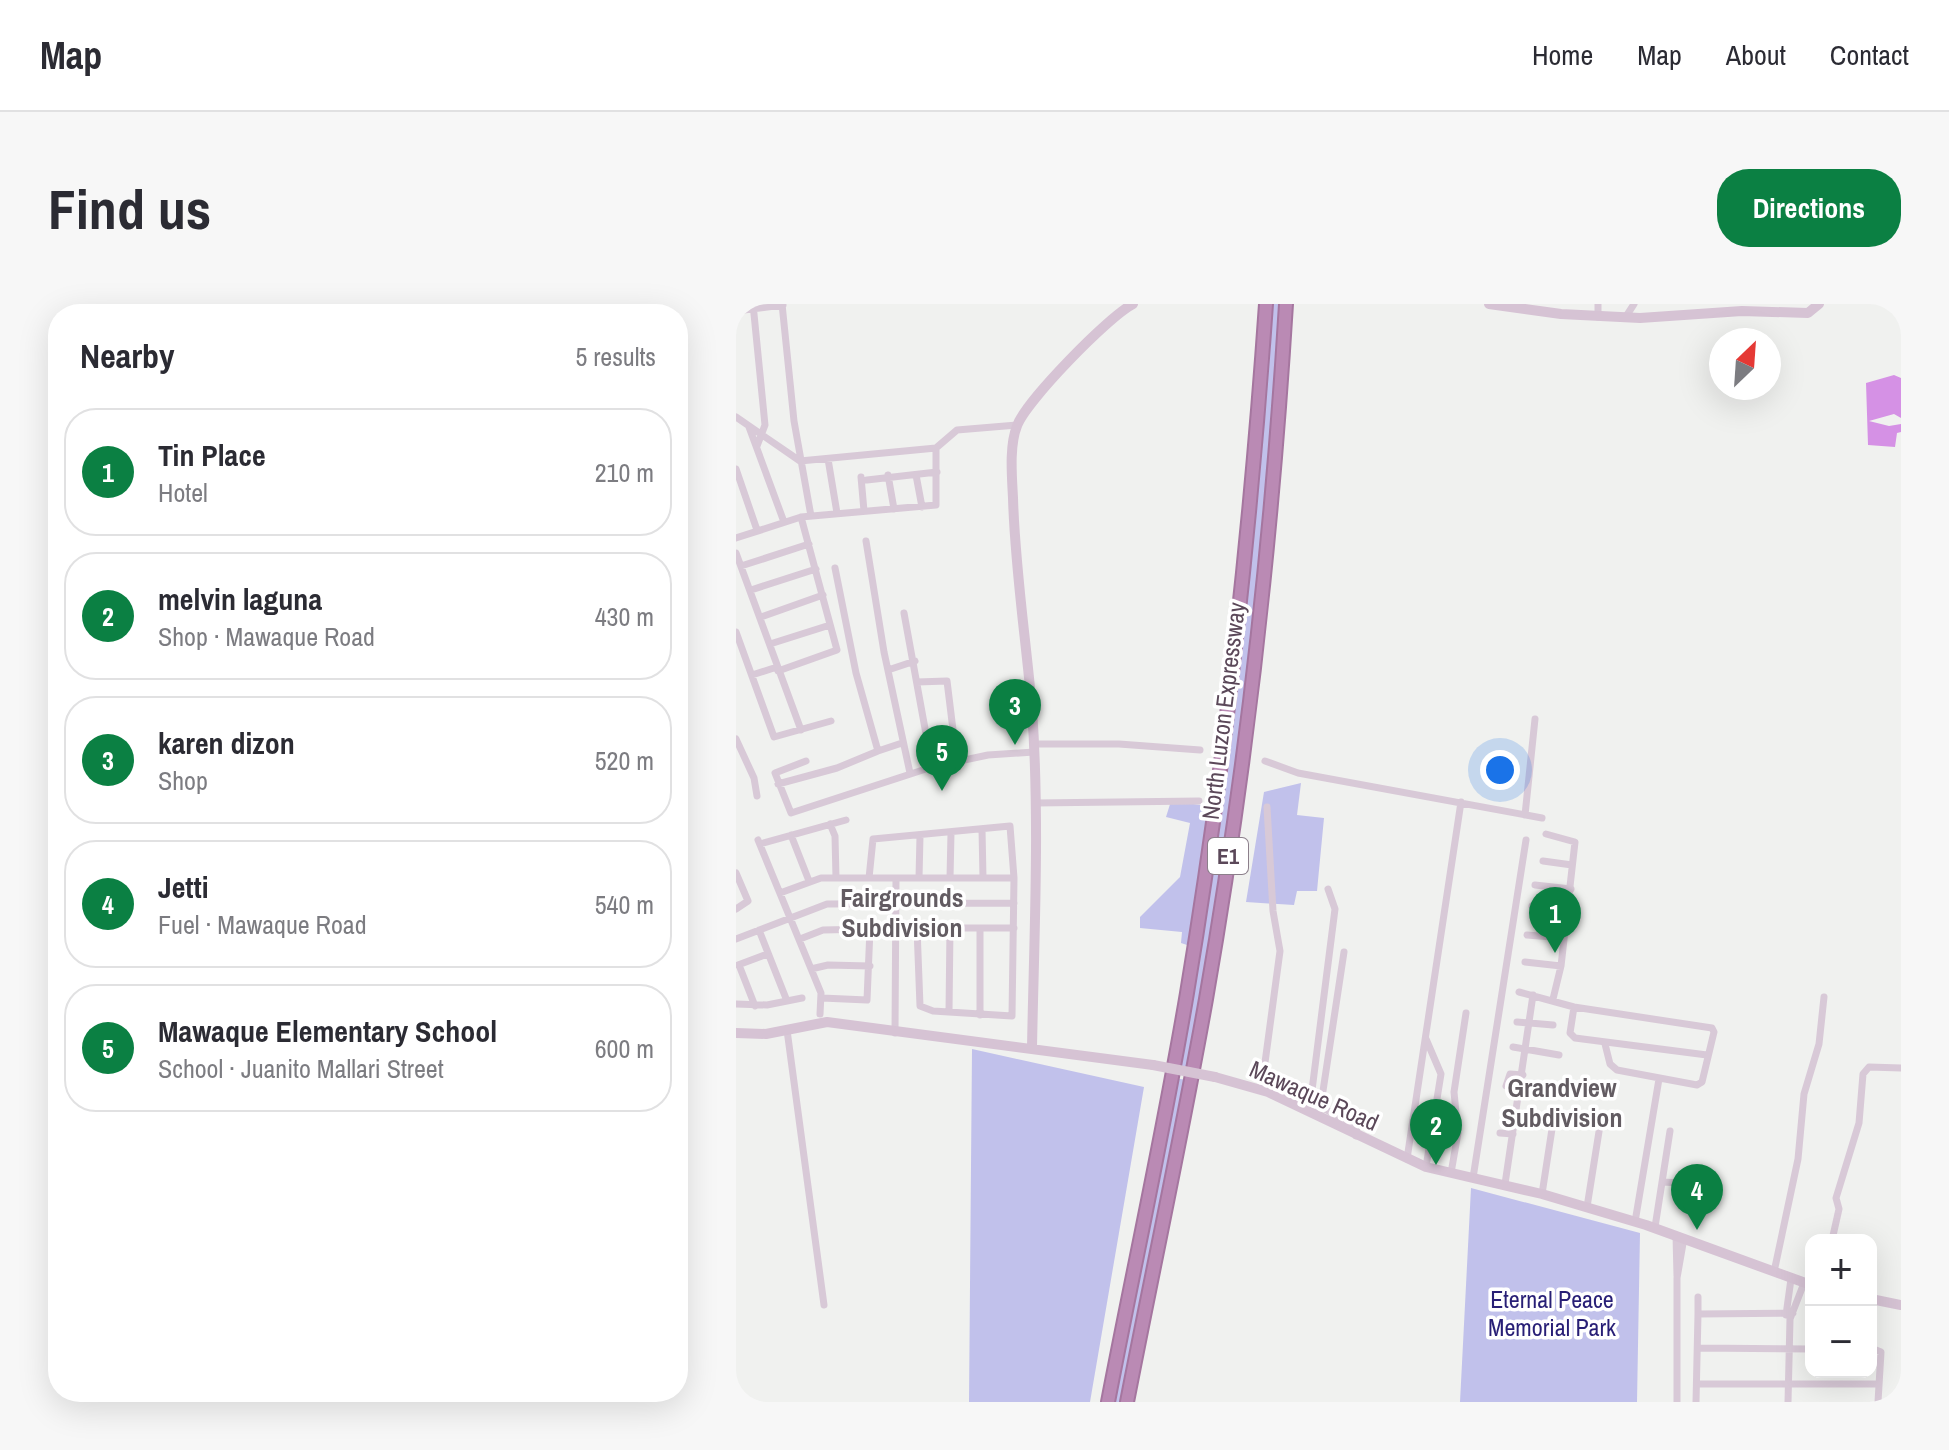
<!DOCTYPE html>
<meta charset="utf-8">
<style>
:root{--surface:#fff;--page:#f7f7f7;--text:#2b2b33;--muted:#7c7c81;--line:#e1e1e2;--accent:#0b8043}
body{margin:0;font-family:"Archivo Narrow",sans-serif;background:var(--page);color:var(--text)}
.controls{position:absolute;right:24px;bottom:24px;display:grid;overflow:hidden;border-radius:16px;box-shadow:0 8px 32px #0002}
.controls button{width:72px;height:72px;display:grid;place-items:center;padding:0;border:0;border-bottom:2px solid var(--line);background:var(--surface);color:var(--text);font:40px sans-serif}
.compass{position:absolute;left:973px;top:24px;width:72px;height:72px;border-radius:50%;background:var(--surface);box-shadow:0 8px 32px #0002;rotate:25deg}
.you{position:absolute;left:764px;top:466px;width:28px;height:28px;margin:-20px;border:6px solid #fff;border-radius:50%;background:#1a73e8;box-shadow:0 0 0 12px #1a73e833}
.badge{display:grid;place-items:center;width:52px;height:52px;border-radius:50%;background:var(--accent);color:#fff;font-size:26px;font-weight:700}
.pin{position:absolute;translate:-50% -66px;filter:drop-shadow(0 2px 4px #0008)}
.pin::after{content:'';position:absolute;top:42px;width:28px;height:24px;background:inherit;clip-path:polygon(0 0,100% 0,50% 100%)}
.list{margin:0;padding:0;list-style:none}
h2{display:flex;justify-content:space-between;align-items:center;height:104px;margin:0;padding:0 32px;font-size:34px}
h2 small{font-size:26px;font-weight:400;color:var(--muted)}
.list li{display:grid;grid-template-columns:52px 1fr auto;gap:24px;align-items:center;box-sizing:border-box;height:128px;margin:0 16px 16px;padding:0 16px;border:2px solid var(--line);border-radius:32px}
.list b{display:block;font-size:30px;white-space:nowrap}
.list p{margin:0;font-size:26px;white-space:nowrap;color:var(--muted)}
.list em{font-size:26px;font-style:normal;color:var(--muted)}
.map{position:relative;flex:none;width:1165px;height:1098px;overflow:hidden;border-radius:32px}
header{display:flex;align-items:center;gap:48px;box-sizing:border-box;height:112px;padding:0 40px;background:var(--surface);border-bottom:2px solid var(--line)}
header strong{font-size:38px}
nav{display:flex;gap:44px;margin-inline-start:auto;font-size:28px}
.intro{display:flex;align-items:center;justify-content:space-between;box-sizing:border-box;height:192px;padding:0 48px}
h1{margin:0;font-size:56px}
.button{padding:20px 36px;border-radius:32px;background:var(--accent);color:#fff;font-size:28px;font-weight:700}
main{display:flex;gap:48px;padding:0 48px}
aside{flex:1;background:var(--surface);border-radius:32px;box-shadow:0 8px 32px #0002}
.map>svg:first-child{display:block}
.green{fill:#c1c1eb}
.water{fill:#d591e5}
.lines{fill:none;stroke-linecap:round;stroke-linejoin:round}
.highway-casing{stroke:#a5769f;stroke-width:16}
.street{stroke:#d8c9d7;stroke-width:7}
.secondary{stroke:#d6c3d4;stroke-width:10}
.highway{stroke:#ba8ab4;stroke-width:12}
.secondary-bridge{stroke:#d6c3d4;stroke-width:10}
.labels{text-anchor:middle;stroke-width:7;stroke-linejoin:round;paint-order:stroke}
.shield{fill:#fff;stroke:#8c7f8b;stroke-width:2}
.shield-label{font-size:22px;font-weight:bold;fill:#5b4859}
.street-label{font-size:24px;fill:#5b4859;stroke:#fff}
.park-label{font-size:24px;fill:#281f76;stroke:#fff}
.neighbourhood-label{font-size:26px;font-weight:bold;fill:#635c62;stroke:#fff}
</style>
<header>
<strong>Map</strong>
<nav><a>Home</a><a>Map</a><a>About</a><a>Contact</a></nav>
</header>
<div class="intro"><h1>Find us</h1><a class="button">Directions</a></div>
<main>
<aside>
<h2>Nearby<small>5 results</small></h2>
<ul class="list">
<li><span class="badge">1</span><div><b>Tin Place</b><p>Hotel</p></div><em>210 m</em></li>
<li><span class="badge">2</span><div><b>melvin laguna</b><p>Shop · Mawaque Road</p></div><em>430 m</em></li>
<li><span class="badge">3</span><div><b>karen dizon</b><p>Shop</p></div><em>520 m</em></li>
<li><span class="badge">4</span><div><b>Jetti</b><p>Fuel · Mawaque Road</p></div><em>540 m</em></li>
<li><span class="badge">5</span><div><b>Mawaque Elementary School</b><p>School · Juanito Mallari Street</p></div><em>600 m</em></li>
</ul>
</aside>
<div class="map">
<svg width="1165" height="1098" viewBox="0 0 1165 1098">
<rect width="100%" height="100%" fill="#f0f1ef"/>
<path class="green" d="M536,0H547L507,417L452,768L440,765L506,322Z
M565,479L561,511L588,514L581,587H561L558,601L510,598L528,488Z
M435,497L472,502L454,642L445,639L446,628L404,624V613L444,573L454,519L430,513Z
M236,745L408,783L354,1098H233Z
M438,774L451,776L386,1098H375Z
M735,884L904,929L901,1098H724Z"/>
<path class="water" d="M1158,71L1165,74V114L1158,110L1133,117L1153,122L1165,120V128L1161,129L1159,143L1132,141L1130,79Z"/>
<g class="lines">
<g class="highway-casing">
<path id="highway" d="M372,1098C398,962 428,826 451,689C489,461 514,231 530,0
M391,1098C417,964 446,830 470,695C510,466 536,232 550,0"/>
</g>
<path class="street" d="M17,0L29,121L21,142
M46,0L58,117L75,212
M0,7L47,1
M862,13V0
M889,14L898,0
M0,113L64,157L200,144L221,126L281,121
M13,123L48,218
M92,155L101,209
M0,165L21,226
M152,171L158,205
M180,171L186,203
M125,173L128,207
M131,176L201,168
M0,234L65,213L200,201V144
M130,237L148,348L174,469
M0,249L65,426
M5,262L73,240
M99,264L120,369L142,447L166,439
M15,286L80,265
M168,309L196,463
M25,313L87,291
M0,328L38,433L95,417
M34,340L94,321
M152,366L179,357
M42,367L101,346L65,213
M16,371L41,363
M181,378L211,377L218,434
M0,435L18,474L21,492
M298,440H383L464,446
M70,457L39,469L55,509L196,463L252,451L298,448
M529,457L562,469L806,514
M42,480L101,464L142,447
M299,499L463,497
M531,503L537,607L544,647L528,766C532,774 606,814 621,824L620,832
M789,511L799,415
M94,520L99,532L100,574
M246,525L247,574
M810,530L839,538L825,662L817,695
M55,531L73,577
M22,536L85,689L84,710
M24,540L110,516
M807,557L836,561
M0,569L12,597L0,605
M133,574L137,535L274,522L278,574L276,712L197,707L184,702L181,624
M183,574L184,532
M214,574L215,529
M799,581L835,585
M44,589L85,574H278
M796,602L832,607
M166,624H278
M134,625L148,624
M23,626L51,697
M791,631L828,634
M0,635L91,600L278,599
M64,635L87,626L134,625L131,696L86,694
M789,658L825,662
M2,661L31,650
M3,661L19,702
M75,665L92,661L134,662
M783,688L838,703L976,724L978,728L966,778L961,781L881,766L874,760L869,740
M0,700L31,701L66,694
M838,703L834,729L839,734L971,751
M213,708L214,624
M244,711V625
M781,718L817,721
M51,726L88,1001
M159,729L160,574
M690,735L705,770L690,863
M777,743L823,751
M770,782L774,770L787,771
M575,794L599,605L592,585
M585,800L608,648
M764,829L777,830
M671,855L725,498
M715,869L722,829L718,788L730,709
M737,874L790,536
M926,878L946,879
M769,880L797,691
M806,890L818,812
M851,903L865,815
M899,918L923,775
M919,923L934,827
M940,931L941,972
M1096,936L1103,905L1100,894L1123,819L1127,770L1133,763L1165,764
M1038,968L1062,855L1068,790L1083,740L1088,693
M962,1010V993
M1050,1011L1055,975
M962,1044L1075,1045
M1135,1044L1145,1048L1142,1098
M962,1080H1143
M941,1098V974L948,934
M960,1098L962,1010L1057,1009
M1052,1098L1054,1015L1068,979"/>
<path class="secondary" d="M753,0L825,10L904,14L1006,7L1072,9L1083,0
M0,729L30,730L91,718L417,761
M296,744C298,632 304,518 296,405C290,335 279,265 277,194C276,173 273,142 281,122C289,98 373,12 397,0
M479,773L532,788L690,863L806,890L910,921L1075,981
M1135,995L1165,1001"/>
<use href="#highway" class="highway"/>
<path class="secondary-bridge" d="M417,761L479,773"/>
</g>
<g class="labels">
<rect class="shield" x="472" y="534" width="40" height="36" rx="6"/>
<g class="shield-label">
<text x="492" y="560">E1</text>
</g>
<g class="street-label">
<text transform="translate(488 407) rotate(-83)" y="8">North Luzon Expressway</text>
<text transform="translate(578 792) rotate(24)" y="8">Mawaque Road</text>
</g>
<g class="park-label">
<text x="816" y="1004">Eternal Peace<tspan x="816" dy="28">Memorial Park</tspan></text>
</g>
<g class="neighbourhood-label">
<text x="166" y="603">Fairgrounds<tspan x="166" dy="30">Subdivision</tspan></text>
<text x="826" y="793">Grandview<tspan x="826" dy="30">Subdivision</tspan></text>
</g>
</g>
</svg>
<div class="controls">
<button>+</button>
<button>−</button>
</div>
<svg class="compass" viewBox="-18 -18 36 36"><path d="M0-13l5 13h-10z" fill="#e53935"/><path d="M0 13l5-13h-10z" fill="#7c7c81"/></svg>
<div class="you"></div>
<div class="pin badge" style="left:819px;top:649px">1</div>
<div class="pin badge" style="left:700px;top:861px">2</div>
<div class="pin badge" style="left:279px;top:441px">3</div>
<div class="pin badge" style="left:961px;top:926px">4</div>
<div class="pin badge" style="left:206px;top:487px">5</div>
</div>
</main>
